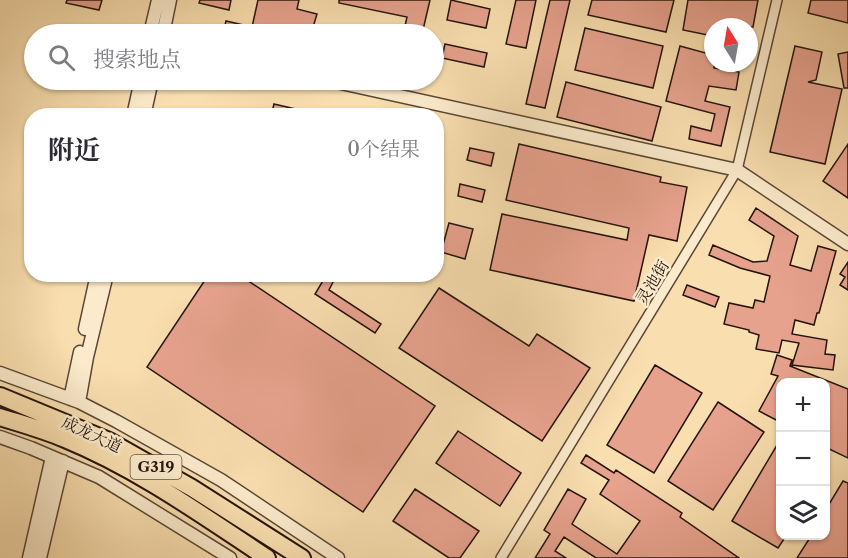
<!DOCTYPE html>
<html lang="zh">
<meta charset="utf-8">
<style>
:root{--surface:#fff;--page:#f2f2f3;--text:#2b2b33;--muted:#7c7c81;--line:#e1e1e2}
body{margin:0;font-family:"Libre Caslon Text","Noto Serif SC",serif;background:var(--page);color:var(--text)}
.controls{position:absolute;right:18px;bottom:18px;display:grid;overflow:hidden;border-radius:12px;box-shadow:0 2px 4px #0004}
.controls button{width:54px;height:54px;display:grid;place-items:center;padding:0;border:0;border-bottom:2px solid var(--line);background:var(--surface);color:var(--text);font:30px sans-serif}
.compass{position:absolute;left:704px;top:18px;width:54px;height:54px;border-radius:50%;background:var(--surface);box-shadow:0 2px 4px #0004;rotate:349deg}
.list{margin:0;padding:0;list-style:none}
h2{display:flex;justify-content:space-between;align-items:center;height:78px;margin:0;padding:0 24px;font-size:26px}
h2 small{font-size:20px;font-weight:400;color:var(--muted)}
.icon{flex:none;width:33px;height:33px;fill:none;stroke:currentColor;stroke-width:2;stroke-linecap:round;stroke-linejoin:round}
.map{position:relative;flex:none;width:848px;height:558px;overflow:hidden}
.search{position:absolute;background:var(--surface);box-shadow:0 2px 4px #0004;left:24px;top:24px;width:420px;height:66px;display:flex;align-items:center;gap:15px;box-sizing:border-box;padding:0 21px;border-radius:33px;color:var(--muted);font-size:22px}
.panel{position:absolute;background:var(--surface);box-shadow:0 2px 4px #0004;left:24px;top:108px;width:420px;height:174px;border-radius:24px}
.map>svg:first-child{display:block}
.building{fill:#e7a28e;stroke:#24140c;stroke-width:1.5}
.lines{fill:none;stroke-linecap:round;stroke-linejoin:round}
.minor-casing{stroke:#594635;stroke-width:12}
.tertiary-casing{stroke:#594635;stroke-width:15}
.trunk-casing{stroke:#24140c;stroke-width:20}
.minor{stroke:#fbeacb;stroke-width:9}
.tertiary{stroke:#fbeacb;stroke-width:12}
.trunk{stroke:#f9deaf;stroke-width:16}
.labels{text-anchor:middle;stroke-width:5;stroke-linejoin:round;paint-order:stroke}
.shield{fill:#fbeacb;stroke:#645445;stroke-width:1.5}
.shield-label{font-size:15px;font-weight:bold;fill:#24140c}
.street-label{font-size:16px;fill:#24140c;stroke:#fbeacb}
</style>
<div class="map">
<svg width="848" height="558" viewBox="0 0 848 558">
<rect width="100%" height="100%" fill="#f9deaf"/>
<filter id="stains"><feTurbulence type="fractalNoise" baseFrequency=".00333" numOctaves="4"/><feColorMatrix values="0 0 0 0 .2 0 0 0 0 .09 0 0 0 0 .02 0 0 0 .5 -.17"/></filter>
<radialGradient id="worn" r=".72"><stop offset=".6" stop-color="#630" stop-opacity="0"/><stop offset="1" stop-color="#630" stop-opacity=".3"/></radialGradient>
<path class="building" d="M67,0H102L99,10L66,3Z
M200,0H231L229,10L199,3Z
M258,0H299L297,9L317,14L311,34H223L226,21L252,27Z
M339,0H430L423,30L405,26L407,17L339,3Z
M451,0L490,9L486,28L447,20Z
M516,0H536L526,48L506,44Z
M550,0H570L545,108L526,104Z
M592,0H674L666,32L588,15Z
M688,0H758L753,27H713V36L683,30Z
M811,0H848V23L808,13Z
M329,26L354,31V34H328Z
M585,28L663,46L653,88L575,70Z
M445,44L487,53L484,67L442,58Z
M680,46L713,55V63H715L714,68L739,72L736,90L709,86L705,101L730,107L721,146L689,139L691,126L711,131L715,114L666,101Z
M795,46L822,52L816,80L808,82L842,89L825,164L770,152Z
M848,52V88H844L838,54Z
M566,82L661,107L652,141L557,117Z
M274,104L313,113L312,116H271Z
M519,144L661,177L660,182L687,187L677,241L649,235L634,301L490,270L502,214L627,240L629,228L506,200Z
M848,144V198L823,181Z
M470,148L494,153L491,166L467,160Z
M460,184L485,190L482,202L458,196Z
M756,208L798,236L790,265L811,271L818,246L836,251L819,313H817L814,325L795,320L792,334L827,340L825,354L835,355L833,370L792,365L799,343L782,340L779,353L756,349L759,335L749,332V330L724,324L729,303L753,308L755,300L764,302L770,276L740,268L709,255L713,245L753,262L767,261L774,236L749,220Z
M449,223L473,229L465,259L441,252Z
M848,262V290L840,285L845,277L840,274Z
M209,274H238L435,406L363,512L147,367Z
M327,274H337L329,290L381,324L375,333L315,294Z
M687,285L719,297L715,307L683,295Z
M439,288L529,346L537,334L590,368L542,441L399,348Z
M777,355L792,360L790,366L848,389V458L825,447V382H780V422L759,411L778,376L771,374Z
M655,365L702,393L654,473L607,445Z
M718,402L764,432L713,510L668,481Z
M458,431L521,473L500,506L436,463Z
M780,440V536H786L778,548L732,521Z
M586,455L614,473L616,470L682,513L680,517L739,558H596L564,537L555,551L566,558H535L550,534L544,530L568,489L586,499L572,524L617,554L640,521L600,494L609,480L581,463Z
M843,481L848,483V558H797L811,536H825V511Z
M415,489L479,531L460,558H449L393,521Z"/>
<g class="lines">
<g class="minor-casing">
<path id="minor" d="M501,558L737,170L777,0"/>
</g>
<g class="tertiary-casing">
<path id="tertiary" d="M150,34L158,0
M163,34L170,0
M327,80L737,170L848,244
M133,116L141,80
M144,116L152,80
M85,329L97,274
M0,373L79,402L116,421L221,480L338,558
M70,399L80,352
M79,402L87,357L107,274
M0,437L31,448L99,477L230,558
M29,558L52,457
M40,558L63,461"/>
</g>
<g class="trunk-casing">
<path id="trunk" d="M0,396L109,441L192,488L302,558
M0,417C22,424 44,430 65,439C138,469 202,515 267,558"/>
</g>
<use href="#minor" class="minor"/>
<use href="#tertiary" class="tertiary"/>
<use href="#trunk" class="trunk"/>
</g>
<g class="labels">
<rect class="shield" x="130.5" y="455" width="51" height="24" rx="4.5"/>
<g class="shield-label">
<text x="156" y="472">G319</text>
</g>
<g class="street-label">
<text transform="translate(652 282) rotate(-59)" y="6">灵池街</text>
<text transform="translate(92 434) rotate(25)" y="6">成龙大道</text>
</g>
</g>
<rect width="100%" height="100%" filter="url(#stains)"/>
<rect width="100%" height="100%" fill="url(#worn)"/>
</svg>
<div class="controls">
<button>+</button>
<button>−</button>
<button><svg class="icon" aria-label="layers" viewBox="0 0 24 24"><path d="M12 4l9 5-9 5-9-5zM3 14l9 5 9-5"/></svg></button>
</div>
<svg class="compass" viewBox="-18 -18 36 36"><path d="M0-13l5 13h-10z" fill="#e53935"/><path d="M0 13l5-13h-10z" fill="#7c7c81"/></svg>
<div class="search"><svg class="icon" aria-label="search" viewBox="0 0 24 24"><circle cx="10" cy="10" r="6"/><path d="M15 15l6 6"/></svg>搜索地点</div>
<section class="panel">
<h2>附近<small>0个结果</small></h2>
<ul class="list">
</ul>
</section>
</div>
